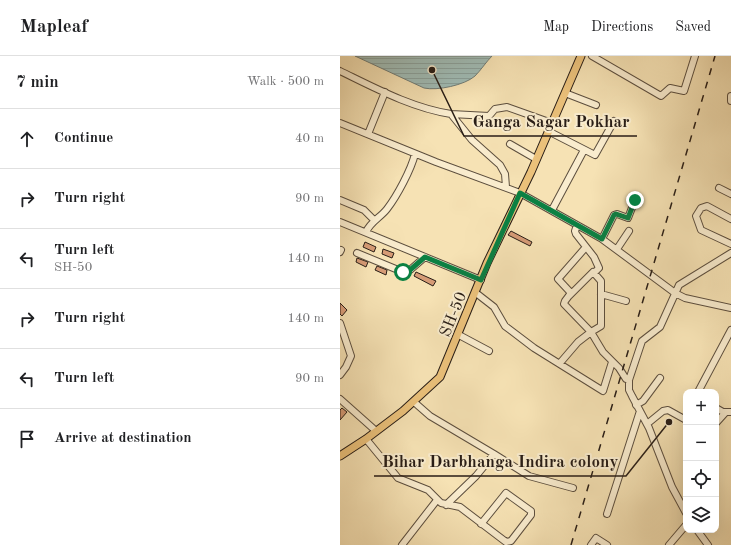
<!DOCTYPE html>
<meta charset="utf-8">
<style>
:root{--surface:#fff;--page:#f6f6f6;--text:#202124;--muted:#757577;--line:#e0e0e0}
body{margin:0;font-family:"Old Standard TT",serif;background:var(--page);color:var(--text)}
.controls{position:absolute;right:12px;bottom:12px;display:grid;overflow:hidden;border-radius:8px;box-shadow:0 4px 16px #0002}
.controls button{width:36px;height:36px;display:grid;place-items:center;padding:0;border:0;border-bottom:1px solid var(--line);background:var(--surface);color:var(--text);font:20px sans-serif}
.stop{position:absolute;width:12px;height:12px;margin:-9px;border:3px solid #0b8043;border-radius:50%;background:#fff}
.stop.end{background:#0b8043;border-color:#fff;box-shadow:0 1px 4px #0008}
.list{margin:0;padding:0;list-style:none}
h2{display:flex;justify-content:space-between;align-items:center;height:52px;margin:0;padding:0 16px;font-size:17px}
h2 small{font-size:13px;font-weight:400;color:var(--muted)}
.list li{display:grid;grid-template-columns:26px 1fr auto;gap:12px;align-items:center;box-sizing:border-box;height:60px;padding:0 16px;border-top:1px solid var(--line)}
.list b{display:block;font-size:15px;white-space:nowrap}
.list p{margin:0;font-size:13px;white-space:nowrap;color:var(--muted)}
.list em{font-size:13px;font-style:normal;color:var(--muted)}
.icon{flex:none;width:22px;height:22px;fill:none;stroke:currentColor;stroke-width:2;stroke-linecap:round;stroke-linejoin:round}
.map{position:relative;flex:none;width:391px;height:489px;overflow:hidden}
header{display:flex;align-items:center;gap:24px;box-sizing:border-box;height:56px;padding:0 20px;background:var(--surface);border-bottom:1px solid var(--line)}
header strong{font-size:19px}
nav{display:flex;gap:22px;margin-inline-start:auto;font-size:14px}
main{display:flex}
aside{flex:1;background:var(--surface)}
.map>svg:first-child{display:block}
.water{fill:url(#water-rules);stroke:#707c76}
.building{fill:#d69b76;stroke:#281d16}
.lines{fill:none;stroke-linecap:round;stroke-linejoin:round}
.minor-casing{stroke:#5c4e3e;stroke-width:8}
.major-casing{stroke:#281d16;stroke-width:9}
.minor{stroke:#f9ecce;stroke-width:6}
.major{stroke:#ebc17a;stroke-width:7}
.rail{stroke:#281d16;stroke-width:1.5;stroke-dasharray:7 7;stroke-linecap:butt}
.route{stroke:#0b8043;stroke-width:5}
.labels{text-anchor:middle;stroke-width:4;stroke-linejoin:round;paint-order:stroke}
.street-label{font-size:16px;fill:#281d16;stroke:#f9ecce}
.leader{fill:none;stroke:#281d16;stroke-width:1.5}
.callout-dot{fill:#281d16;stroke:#f9ecce;stroke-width:1.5}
.callout-label{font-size:17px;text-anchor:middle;font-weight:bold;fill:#281d16;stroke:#f9ecce;stroke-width:4;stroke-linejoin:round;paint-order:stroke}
</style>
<header>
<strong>Mapleaf</strong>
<nav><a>Map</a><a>Directions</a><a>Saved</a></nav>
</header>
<main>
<aside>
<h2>7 min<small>Walk · 500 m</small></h2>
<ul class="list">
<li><svg class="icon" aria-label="ahead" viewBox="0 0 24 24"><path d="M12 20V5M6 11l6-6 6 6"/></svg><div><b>Continue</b></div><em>40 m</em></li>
<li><svg class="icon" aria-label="right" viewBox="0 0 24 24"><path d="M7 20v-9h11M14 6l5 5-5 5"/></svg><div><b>Turn right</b></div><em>90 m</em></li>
<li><svg class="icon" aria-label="left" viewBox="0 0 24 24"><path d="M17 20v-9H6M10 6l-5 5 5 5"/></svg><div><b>Turn left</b><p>SH-50</p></div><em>140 m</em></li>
<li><svg class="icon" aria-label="right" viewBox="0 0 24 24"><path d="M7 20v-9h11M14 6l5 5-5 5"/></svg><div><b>Turn right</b></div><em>140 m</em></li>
<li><svg class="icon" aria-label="left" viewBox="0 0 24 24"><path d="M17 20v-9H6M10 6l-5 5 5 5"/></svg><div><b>Turn left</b></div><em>90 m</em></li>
<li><svg class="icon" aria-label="arrive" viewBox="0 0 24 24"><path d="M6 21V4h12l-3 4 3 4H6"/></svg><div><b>Arrive at destination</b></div></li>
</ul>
</aside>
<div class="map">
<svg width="391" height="489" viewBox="0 0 391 489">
<defs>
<pattern id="water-rules" width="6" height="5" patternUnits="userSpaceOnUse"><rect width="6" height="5" fill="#a0bcb6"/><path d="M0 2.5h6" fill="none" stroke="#8aa19c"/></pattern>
</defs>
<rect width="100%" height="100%" fill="#f6e2b4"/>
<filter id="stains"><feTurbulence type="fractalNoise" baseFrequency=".005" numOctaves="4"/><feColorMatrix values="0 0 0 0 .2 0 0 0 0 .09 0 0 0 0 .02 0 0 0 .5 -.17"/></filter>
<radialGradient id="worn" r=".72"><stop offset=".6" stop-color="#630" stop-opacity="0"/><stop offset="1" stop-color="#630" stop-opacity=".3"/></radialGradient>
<path class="water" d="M15,0H152C146,6 141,14 135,20C125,29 97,35 84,32Z"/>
<path class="building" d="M171,175L192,186L190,190L168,179Z
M25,186L36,191L34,196L23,191Z
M43,193L54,197L52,202L42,198Z
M17,202L28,206L26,211L16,206Z
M37,210L47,214L46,219L35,214Z
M76,216L96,225L93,230L74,220Z
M0,247L7,254L2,260L0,258Z
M2,352L7,356L0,364V354Z"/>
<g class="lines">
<g class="minor-casing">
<path id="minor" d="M252,0L321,40L330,32L344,35L355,0
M0,15C35,32 72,52 111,58L132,84L160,109L165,118L166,131
M225,37L256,49
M391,40V45
M111,58L149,60L155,53L167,51L212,67
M0,67L96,106L180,137L262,183L335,237L345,242L391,252
M208,75L255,99L274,65
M28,78L45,36
M170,88L196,103
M379,132L391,138
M0,144L24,154L34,164
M212,154L244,94
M391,163L367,150L361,152L356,160L361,174L391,188
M0,166L141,224
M237,169L235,175L236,178L254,201L259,212L254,217L261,225V270L251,276L263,296L279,312L286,323L289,324
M26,176C31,165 40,162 47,153C57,140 71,114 75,98
M262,183L274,159L277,158L288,162L295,144
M277,193L289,175
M0,196L1,194
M17,197L63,216L70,214L85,201
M136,237L154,251L165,270L194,292L263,335L272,306
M261,238L286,245
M229,240L253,216
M0,267L11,300L6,311L0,319
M119,279L149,295
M220,307L238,286L251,276L224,248L225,245L231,237L218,223L246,191
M358,336L391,274
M0,343L36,375
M74,346L90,360L154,398L136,420L106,449
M296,349L303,345L320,322
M376,352L383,356H391
M376,367L385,357
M307,368L323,355L328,354L346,364
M26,383L58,422L88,434L101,447L120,451L166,486L171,485L191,459V455L166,437L141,468
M154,398L189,420L233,432
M346,457L332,431L309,372L292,340L289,334V324L302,285L320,271L339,229L391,197
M267,458L300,355
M357,474L368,489
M62,489L97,444
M251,489L256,482L267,489
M329,489L346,469"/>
</g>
<g class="major-casing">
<path id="major" d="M0,400L26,383L63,355L100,321L147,207L191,116L241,0"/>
</g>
<use href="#minor" class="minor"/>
<use href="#major" class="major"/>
<path class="rail" d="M231,489L375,0"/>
</g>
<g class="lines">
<path class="route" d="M63,216L70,214L85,201L141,224L180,137L262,183L274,159L276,158L288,162L295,144"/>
</g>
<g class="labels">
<g class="street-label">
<text transform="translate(112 258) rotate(-68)" y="6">SH-50</text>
</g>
</g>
<path class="leader" d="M92 14L124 80H297M329 366L286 420H34"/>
<g class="callout-dot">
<circle cx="92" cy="14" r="4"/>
<circle cx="329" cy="366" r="4"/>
</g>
<g class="callout-label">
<text x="211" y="71">Ganga Sagar Pokhar</text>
<text x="160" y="411">Bihar Darbhanga Indira colony</text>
</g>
<rect width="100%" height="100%" filter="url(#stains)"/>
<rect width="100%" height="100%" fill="url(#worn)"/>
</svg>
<div class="controls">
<button>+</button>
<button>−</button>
<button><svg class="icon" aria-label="locate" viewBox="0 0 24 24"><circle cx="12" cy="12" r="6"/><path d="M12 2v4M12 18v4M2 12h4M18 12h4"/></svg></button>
<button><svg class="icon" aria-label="layers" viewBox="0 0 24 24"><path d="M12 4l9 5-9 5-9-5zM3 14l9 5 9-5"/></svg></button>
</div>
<div class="stop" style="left:63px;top:216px"></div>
<div class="stop end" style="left:295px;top:144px"></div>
</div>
</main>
